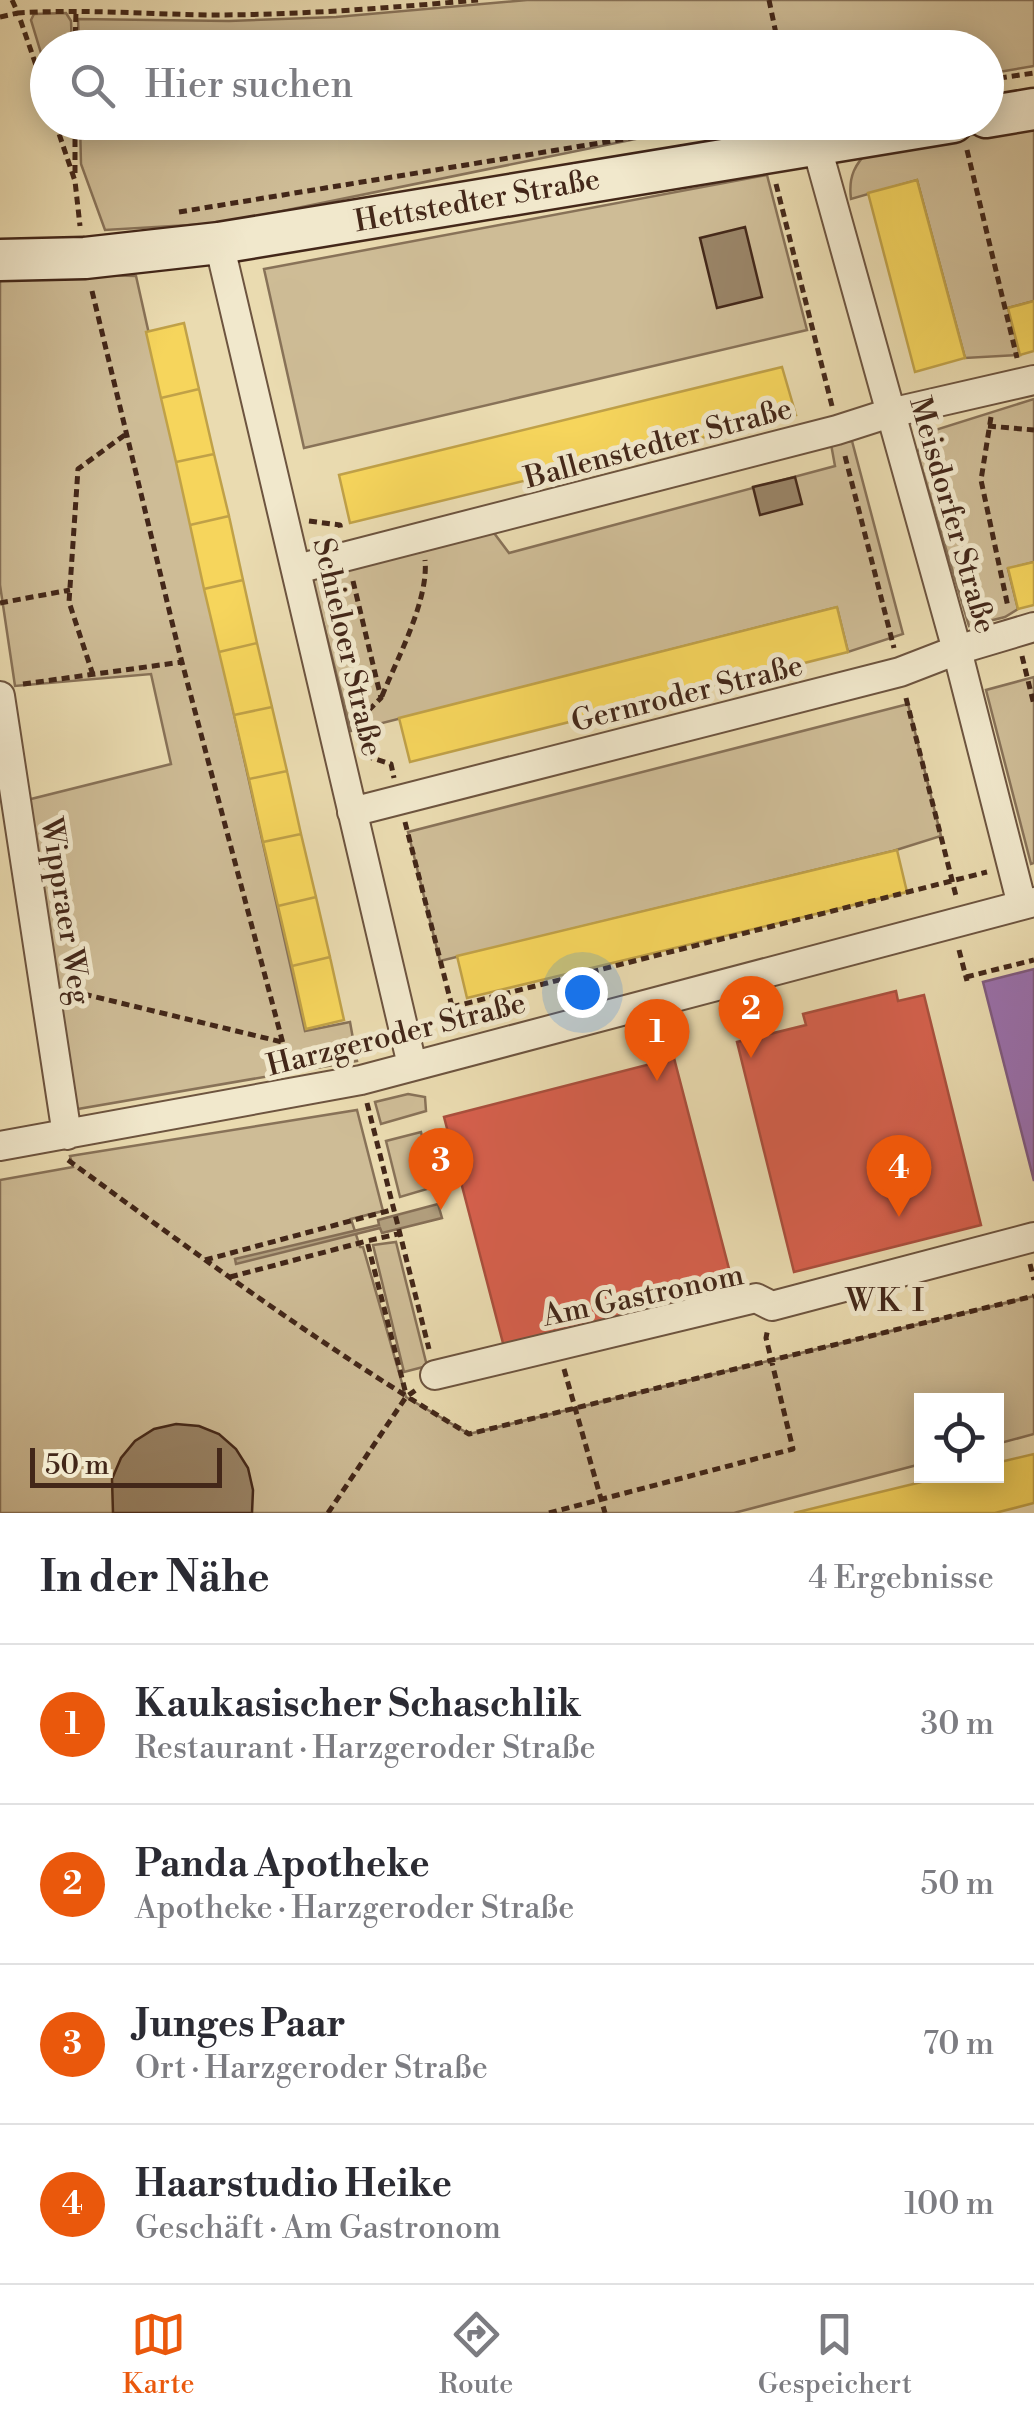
<!DOCTYPE html>
<html lang="de">
<meta charset="utf-8">
<style>
:root{--surface:#fff;--page:#f7f7f7;--text:#2b2b33;--muted:#7c7c81;--line:#e1e1e2;--accent:#ea580c}
body{margin:0;font-family:"Libre Bodoni",serif;background:var(--page);color:var(--text)}
.controls{position:absolute;right:30px;bottom:30px;display:grid;overflow:hidden;border-radius:0px;box-shadow:0 5px 25px #0003}
.controls button{width:90px;height:90px;display:grid;place-items:center;padding:0;border:0;border-bottom:2px solid var(--line);background:var(--surface);color:var(--text);font:50px sans-serif}
.scale{position:absolute;left:30px;bottom:25px;width:192px;box-sizing:border-box;padding-left:10px;border:5px solid #432719;border-top:0;font-size:28px;line-height:35px;white-space:nowrap;color:#432719;-webkit-text-stroke:8px #f1e8cc;paint-order:stroke}
.you{position:absolute;left:582px;top:992px;width:35px;height:35px;margin:-25px;border:8px solid #fff;border-radius:50%;background:#1a73e8;box-shadow:0 0 0 15px #1a73e833}
.badge{display:grid;place-items:center;width:65px;height:65px;border-radius:50%;background:var(--accent);color:#fff;font-size:32px;font-weight:700}
.pin{position:absolute;translate:-50% -82px;filter:drop-shadow(0 2px 5px #0008)}
.pin::after{content:'';position:absolute;top:52px;width:35px;height:30px;background:inherit;clip-path:polygon(0 0,100% 0,50% 100%)}
.list{margin:0;padding:0;list-style:none}
h2{display:flex;justify-content:space-between;align-items:center;height:130px;margin:0;padding:0 40px;font-size:42px}
h2 small{font-size:32px;font-weight:400;color:var(--muted)}
.list li{display:grid;grid-template-columns:65px 1fr auto;gap:30px;align-items:center;box-sizing:border-box;height:160px;padding:0 40px;border-top:2px solid var(--line)}
.list b{display:block;font-size:38px;white-space:nowrap}
.list p{margin:0;font-size:32px;white-space:nowrap;color:var(--muted)}
.list em{font-size:32px;font-style:normal;color:var(--muted)}
.icon{flex:none;width:55px;height:55px;fill:none;stroke:currentColor;stroke-width:2;stroke-linecap:round;stroke-linejoin:round}
.map{position:relative;flex:none;width:1034px;height:1513px;overflow:hidden}
.search{position:absolute;background:var(--surface);box-shadow:0 5px 25px #0003;left:30px;right:30px;top:30px;height:110px;display:flex;align-items:center;gap:25px;box-sizing:border-box;padding:0 35px;border-radius:55px;color:var(--muted);font-size:38px}
.sheet{height:770px;background:var(--surface)}
nav{display:flex;justify-content:space-around;align-items:center;box-sizing:border-box;height:140px;border-top:2px solid var(--line);background:var(--surface);font-size:28px;color:var(--muted)}
nav a{display:grid;justify-items:center;gap:5px}
nav .on{color:var(--accent)}
.map>svg:first-child{display:block}
.green{fill:#cebc96;stroke:#887258;stroke-width:2.5}
.water{fill:#b19e7d;stroke:#856e55;stroke-width:2.5}
.homes{fill:#f6d55c;stroke:#c0a148;stroke-width:2.5}
.shops{fill:#d6604d;stroke:#aa4f3d;stroke-width:2.5}
.offices{fill:#9970ab;stroke:#7f5a7f;stroke-width:2.5}
.building{fill:#9a8568;stroke:#432719;stroke-width:2.5}
.lines{fill:none;stroke-linecap:round;stroke-linejoin:round}
.street-casing{stroke:#6d543f;stroke-width:32}
.secondary-casing{stroke:#432719;stroke-width:45}
.path{stroke:#432719;stroke-width:5;stroke-dasharray:8 5;stroke-linecap:butt}
.street{stroke:#f1e8cc;stroke-width:28}
.secondary{stroke:#f1e8cc;stroke-width:40}
.labels{text-anchor:middle;stroke-width:10;stroke-linejoin:round;paint-order:stroke}
.street-label{font-size:30px;fill:#432719;stroke:#f1e8cc}
.neighbourhood-label{font-size:32px;letter-spacing:2.5px;fill:#432719;stroke:#f1e8cc}
</style>
<div class="map">
<svg width="1034" height="1513" viewBox="0 0 1034 1513">
<rect width="100%" height="100%" fill="#eadbb0"/>
<filter id="stains"><feTurbulence type="fractalNoise" baseFrequency=".002" numOctaves="4"/><feColorMatrix values="0 0 0 0 .2 0 0 0 0 .09 0 0 0 0 .02 0 0 0 .5 -.17"/></filter>
<radialGradient id="worn" r=".72"><stop offset=".6" stop-color="#630" stop-opacity="0"/><stop offset="1" stop-color="#630" stop-opacity=".3"/></radialGradient>
<path class="green" d="M527,0H1034V66L987,74L986,48L79,47L78,19L229,21L336,17Z
M66,13L71,21L72,47L48,48L47,73L31,20L34,14Z
M80,123H714L224,223L105,230L81,164Z
M1034,127V301L1008,308L1020,355L965,358L917,180L851,199C848,176 855,164 871,148Z
M767,175L807,330L304,448L264,269Z
M0,272L136,276L305,1031L350,1022L357,1061L72,1110L27,800L171,764L151,674L15,686L0,585Z
M1034,399V562L1008,569L1018,609L1005,617L969,626L917,452L932,431Z
M852,441L903,634L848,652L837,608H834L351,731L312,579L491,529L509,553L835,466L831,444Z
M1034,677V863L1031,864L986,690Z
M908,704L941,836L893,851L440,961L408,832Z
M408,1094L425,1097L426,1111L381,1124L375,1102Z
M357,1110L383,1211L351,1219L360,1247H363L406,1397L469,1434L1034,1296V1434L997,1444L996,1400H922L921,1464L734,1513H0V1180L73,1167L70,1156Z
M421,1132L434,1187L400,1197L386,1141Z
M396,1242L427,1366L404,1372L373,1245Z"/>
<path class="water" d="M438,1204L442,1218L382,1233L380,1228L236,1264L235,1259L379,1225L378,1220Z"/>
<path class="homes" d="M917,180L965,358L915,372L868,193Z
M1034,301V351L1020,355L1008,308Z
M184,323L199,389L161,398L146,332Z
M782,367L796,415L350,523L339,475Z
M199,389L214,454L176,462L161,398Z
M214,454L229,516L190,525L176,462Z
M229,516L243,580L204,589L190,525Z
M1034,562V605L1018,609L1008,568Z
M243,580L257,643L219,652L204,589Z
M837,607L848,652L410,762L399,718Z
M257,643L272,707L234,715L219,652Z
M272,707L287,771L249,779L234,715Z
M287,771L301,834L263,842L249,779Z
M301,834L316,897L278,906L263,842Z
M897,850L907,892L467,998L457,956Z
M316,897L330,957L292,966L278,906Z
M330,957L344,1020L306,1029L292,966Z
M1034,1454V1503L995,1513H794L946,1476H996V1463Z"/>
<path class="shops" d="M896,991L898,1001L924,995L981,1225L794,1272L737,1042L806,1025L803,1014Z
M674,1058L734,1288L504,1347L444,1117Z"/>
<path class="offices" d="M1034,969V1181L983,982Z"/>
<path class="building" d="M745,227L762,297L717,308L700,238Z
M795,477L802,504L760,515L753,487Z
M176,1424L199,1426L219,1434L236,1449L248,1468L253,1490L252,1513H113L112,1479L121,1458L135,1441L154,1429Z"/>
<g class="lines">
<g class="street-casing">
<path id="street" d="M816,144L957,650L1022,905
M219,243L412,1065
M297,569L837,430L890,413L1034,380
M0,696L67,1135
M352,812L900,672L957,650L1034,627
M0,1146L361,1080L1034,902
M435,1375L756,1298L772,1306L1034,1237"/>
</g>
<g class="secondary-casing">
<path id="secondary" d="M986,117L1034,109
M0,260L85,258L219,243L953,122"/>
</g>
<path class="path" d="M12,0L18,13C82,9 145,14 210,15C299,15 389,8 478,0
M769,0L779,48
M0,17L18,13L48,100
M75,48L76,11
M986,80L1034,73
M55,122L75,181L80,226
M967,150L1017,358
M75,173V122
M776,184L832,406
M179,212L728,122
M92,291L179,651L290,1070
M991,417L981,480L1008,607
M988,426L1034,430
M845,456L894,648
M309,521L340,525L341,531
M353,581L381,698L362,717L372,758L391,764L394,778
M0,603L70,590
M1022,656L1034,705
M93,675L69,602L78,469L126,434
M23,684L182,662
M382,696C397,659 429,600 425,560
M906,698L956,896
M405,822L458,1030
M959,950L967,981
M966,977L1034,960
M71,991L282,1042
M452,1007L987,872
M367,1103L429,1349
M68,1160C199,1256 329,1352 469,1434L1034,1296
M402,1233L367,1241L406,1394
M205,1260L395,1209
M1030,1264L1034,1280
M230,1277L367,1241
M564,1369L605,1513
M328,1513L406,1397L416,1390
M549,1513L793,1449L766,1338L768,1328"/>
<use href="#street" class="street"/>
<use href="#secondary" class="secondary"/>
</g>
<g class="labels">
<g class="street-label">
<text transform="translate(477 200) rotate(-10)" y="10">Hettstedter Straße</text>
<text transform="translate(658 443) rotate(-15)" y="10">Ballenstedter Straße</text>
<text transform="translate(953 515) rotate(74)" y="10">Meisdorfer Straße</text>
<text transform="translate(348 647) rotate(77)" y="10">Schieloer Straße</text>
<text transform="translate(687 693) rotate(-14)" y="10">Gernroder Straße</text>
<text transform="translate(66 911) rotate(81)" y="10">Wippraer Weg</text>
<text transform="translate(396 1034) rotate(-14)" y="10">Harzgeroder Straße</text>
<text transform="translate(643 1295) rotate(-12)" y="10">Am Gastronom</text>
</g>
<g class="neighbourhood-label">
<text x="886" y="1311">WK I</text>
</g>
</g>
<rect width="100%" height="100%" filter="url(#stains)"/>
<rect width="100%" height="100%" fill="url(#worn)"/>
</svg>
<div class="controls">
<button><svg class="icon" aria-label="locate" viewBox="0 0 24 24"><circle cx="12" cy="12" r="6"/><path d="M12 2v4M12 18v4M2 12h4M18 12h4"/></svg></button>
</div>
<div class="scale">50 m</div>
<div class="you"></div>
<div class="pin badge" style="left:657px;top:1081px">1</div>
<div class="pin badge" style="left:751px;top:1058px">2</div>
<div class="pin badge" style="left:441px;top:1210px">3</div>
<div class="pin badge" style="left:899px;top:1217px">4</div>
<div class="search"><svg class="icon" aria-label="search" viewBox="0 0 24 24"><circle cx="10" cy="10" r="6"/><path d="M15 15l6 6"/></svg>Hier suchen</div>
</div>
<section class="sheet">
<h2>In der Nähe<small>4 Ergebnisse</small></h2>
<ul class="list">
<li><span class="badge">1</span><div><b>Kaukasischer Schaschlik</b><p>Restaurant · Harzgeroder Straße</p></div><em>30 m</em></li>
<li><span class="badge">2</span><div><b>Panda Apotheke</b><p>Apotheke · Harzgeroder Straße</p></div><em>50 m</em></li>
<li><span class="badge">3</span><div><b>Junges Paar</b><p>Ort · Harzgeroder Straße</p></div><em>70 m</em></li>
<li><span class="badge">4</span><div><b>Haarstudio Heike</b><p>Geschäft · Am Gastronom</p></div><em>100 m</em></li>
</ul>
</section>
<nav>
<a class="on"><svg class="icon" aria-label="map" viewBox="0 0 24 24"><path d="M3 6l6-2 6 2 6-2v14l-6 2-6-2-6 2zM9 4v14M15 6v14"/></svg>Karte</a>
<a><svg class="icon" aria-label="directions" viewBox="0 0 24 24"><path d="M12 3l9 9-9 9-9-9zM9 14v-3h6M13 9l2 2-2 2"/></svg>Route</a>
<a><svg class="icon" aria-label="saved" viewBox="0 0 24 24"><path d="M7 4h10v16l-5-4-5 4z"/></svg>Gespeichert</a>
</nav>
